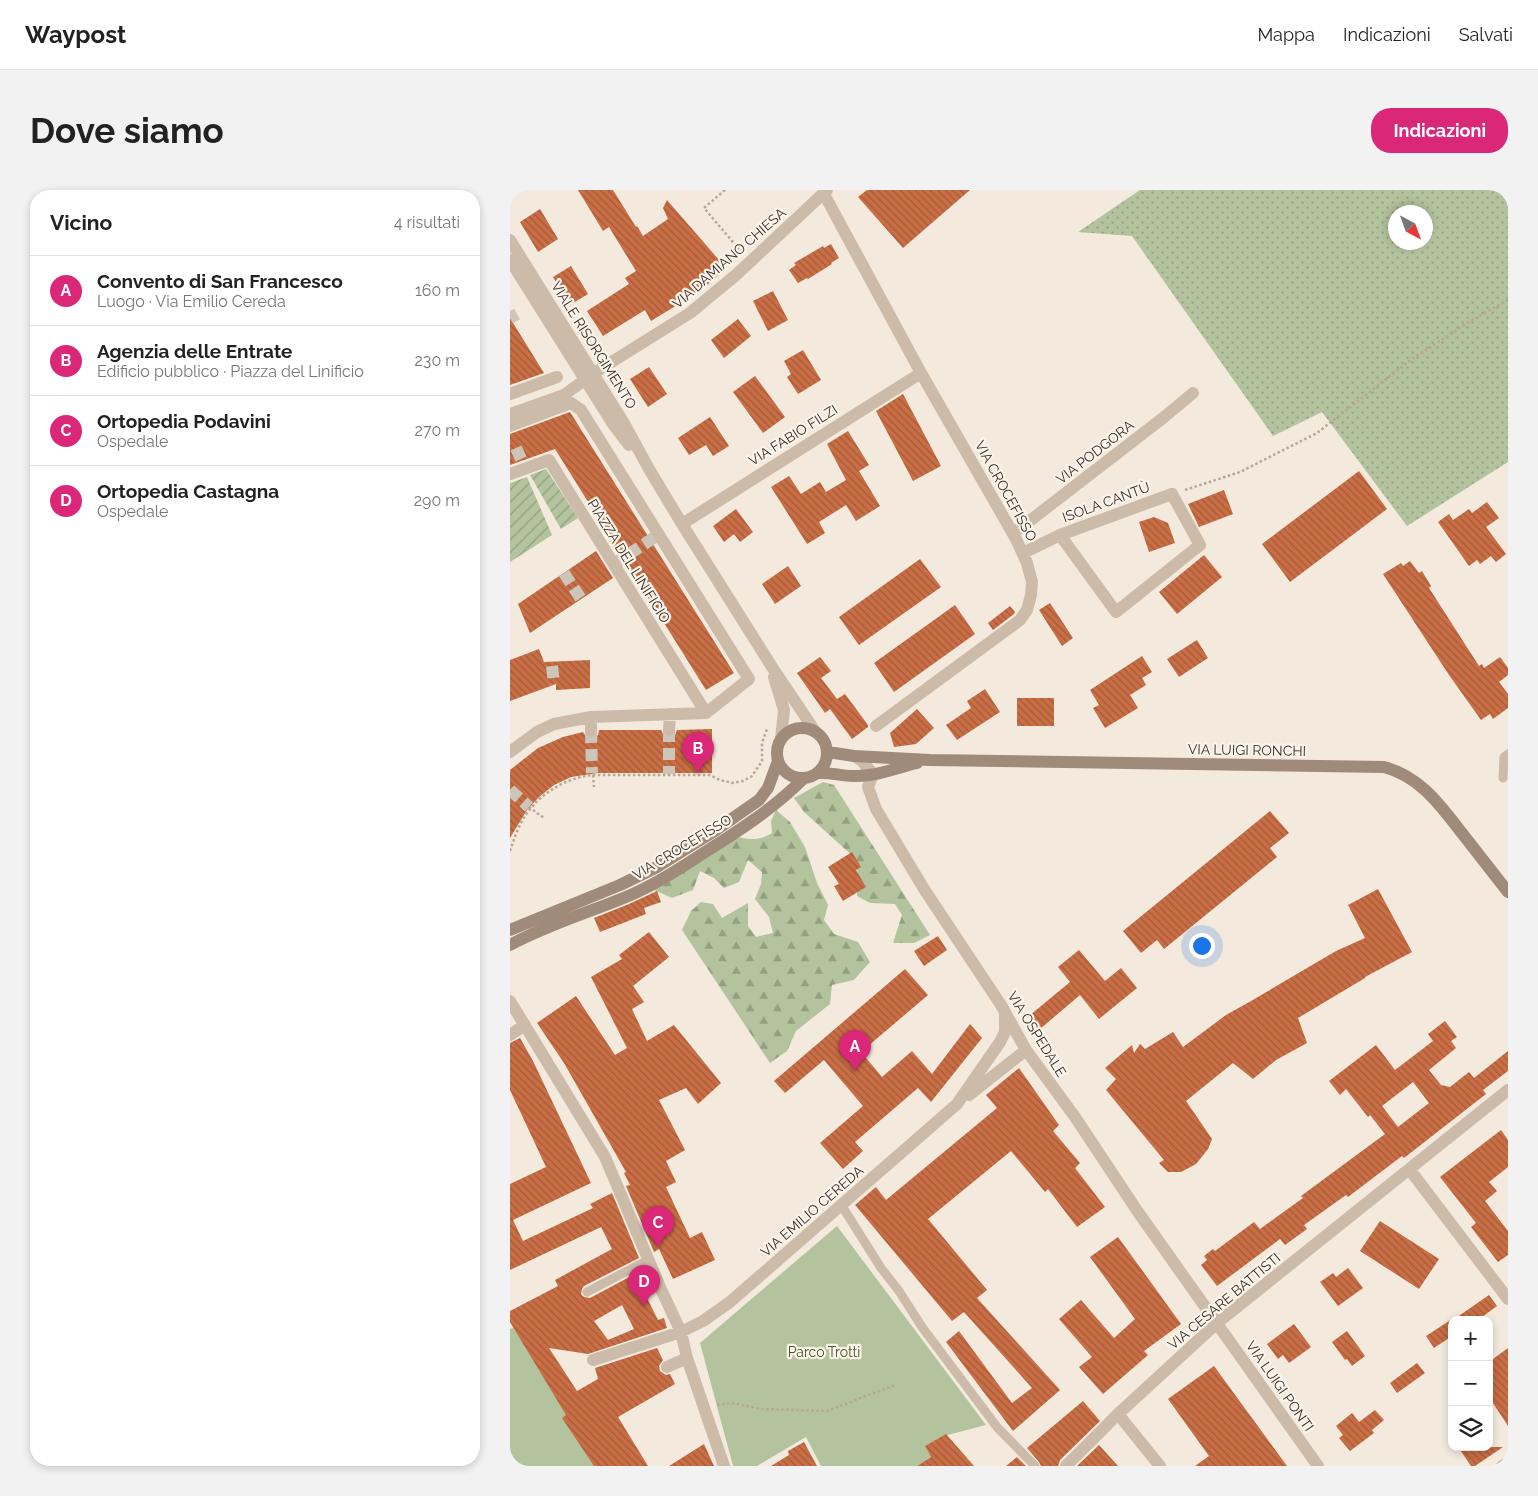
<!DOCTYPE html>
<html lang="it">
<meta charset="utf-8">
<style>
:root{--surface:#fff;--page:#f2f2f2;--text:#222;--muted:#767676;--line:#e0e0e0;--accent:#db2777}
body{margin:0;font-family:Raleway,sans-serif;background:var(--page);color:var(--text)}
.controls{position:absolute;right:15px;bottom:15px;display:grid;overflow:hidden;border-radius:10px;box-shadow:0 2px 8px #0003}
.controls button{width:45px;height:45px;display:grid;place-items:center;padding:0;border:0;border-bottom:1px solid var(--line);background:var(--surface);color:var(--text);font:25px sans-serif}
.compass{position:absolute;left:878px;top:15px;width:45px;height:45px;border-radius:50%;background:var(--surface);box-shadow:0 2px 8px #0003;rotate:139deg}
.you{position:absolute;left:691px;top:755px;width:18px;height:18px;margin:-12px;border:4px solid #fff;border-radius:50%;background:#1a73e8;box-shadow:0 0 0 8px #1a73e833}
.badge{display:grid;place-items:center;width:32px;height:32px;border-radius:50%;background:var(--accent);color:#fff;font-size:16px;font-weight:700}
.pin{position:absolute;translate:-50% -41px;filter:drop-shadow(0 1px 2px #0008)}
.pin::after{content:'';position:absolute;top:26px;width:18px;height:15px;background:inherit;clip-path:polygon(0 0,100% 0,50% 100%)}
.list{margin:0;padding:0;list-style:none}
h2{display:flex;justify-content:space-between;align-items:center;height:65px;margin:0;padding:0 20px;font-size:21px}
h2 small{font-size:16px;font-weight:400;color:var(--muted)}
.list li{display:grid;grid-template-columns:32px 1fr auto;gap:15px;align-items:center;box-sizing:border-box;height:70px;padding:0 20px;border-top:1px solid var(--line)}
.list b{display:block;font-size:19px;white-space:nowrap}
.list p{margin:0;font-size:16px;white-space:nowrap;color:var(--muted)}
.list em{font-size:16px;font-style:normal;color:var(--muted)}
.icon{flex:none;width:28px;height:28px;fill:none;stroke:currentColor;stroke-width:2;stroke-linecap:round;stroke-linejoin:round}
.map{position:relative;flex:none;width:998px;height:1276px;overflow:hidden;border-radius:20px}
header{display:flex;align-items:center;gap:30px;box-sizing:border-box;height:70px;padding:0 25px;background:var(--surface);border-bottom:1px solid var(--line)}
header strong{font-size:24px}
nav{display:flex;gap:28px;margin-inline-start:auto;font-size:18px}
.intro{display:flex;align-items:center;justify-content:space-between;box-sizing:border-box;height:120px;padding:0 30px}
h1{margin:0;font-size:35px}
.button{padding:12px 22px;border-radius:20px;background:var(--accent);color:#fff;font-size:18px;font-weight:700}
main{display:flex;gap:30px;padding:0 30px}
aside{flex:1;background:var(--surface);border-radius:20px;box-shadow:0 2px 8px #0003}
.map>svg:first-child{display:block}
.grass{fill:url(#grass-dots);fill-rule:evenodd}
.forest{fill:url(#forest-firs)}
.park{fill:#b3c39d}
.garden{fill:url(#garden-furrows)}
.building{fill:url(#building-back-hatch);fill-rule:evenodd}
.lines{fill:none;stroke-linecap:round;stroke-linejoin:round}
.street-tunnel{stroke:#cec5b9;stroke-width:12;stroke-dasharray:12 6;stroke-linecap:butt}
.path{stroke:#b8a593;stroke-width:2.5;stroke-dasharray:2.5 2.5;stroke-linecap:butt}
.lane{stroke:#ccbba9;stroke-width:9}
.street{stroke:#ccbba9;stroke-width:12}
.secondary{stroke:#a08a7a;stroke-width:12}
.labels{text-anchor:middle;stroke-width:4.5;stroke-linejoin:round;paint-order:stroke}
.street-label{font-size:14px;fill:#392f29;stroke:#faf4ea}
.park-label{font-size:14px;fill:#45582c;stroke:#faf4ea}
</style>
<header>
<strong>Waypost</strong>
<nav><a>Mappa</a><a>Indicazioni</a><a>Salvati</a></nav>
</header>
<div class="intro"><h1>Dove siamo</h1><a class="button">Indicazioni</a></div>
<main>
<aside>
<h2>Vicino<small>4 risultati</small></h2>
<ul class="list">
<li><span class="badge">A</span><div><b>Convento di San Francesco</b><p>Luogo · Via Emilio Cereda</p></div><em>160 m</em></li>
<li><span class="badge">B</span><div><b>Agenzia delle Entrate</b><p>Edificio pubblico · Piazza del Linificio</p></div><em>230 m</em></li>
<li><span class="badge">C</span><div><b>Ortopedia Podavini</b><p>Ospedale</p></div><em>270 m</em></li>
<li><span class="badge">D</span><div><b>Ortopedia Castagna</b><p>Ospedale</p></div><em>290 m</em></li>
</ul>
</aside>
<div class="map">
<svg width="998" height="1276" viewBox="0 0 998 1276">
<defs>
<pattern id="grass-dots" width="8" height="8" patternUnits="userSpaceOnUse" patternTransform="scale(1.25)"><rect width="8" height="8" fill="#b3c39d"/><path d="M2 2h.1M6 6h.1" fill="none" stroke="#939f80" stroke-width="1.8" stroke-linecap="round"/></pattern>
<pattern id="forest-firs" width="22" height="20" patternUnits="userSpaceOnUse" patternTransform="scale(1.25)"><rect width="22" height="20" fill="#b3c39d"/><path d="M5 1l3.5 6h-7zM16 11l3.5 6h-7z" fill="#939f80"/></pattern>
<pattern id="garden-furrows" width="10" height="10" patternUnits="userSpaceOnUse" patternTransform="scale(1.25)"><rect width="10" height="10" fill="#b3c39d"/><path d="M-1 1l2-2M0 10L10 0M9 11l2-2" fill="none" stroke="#939f80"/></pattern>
<pattern id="building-back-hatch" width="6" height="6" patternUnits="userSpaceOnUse" patternTransform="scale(1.25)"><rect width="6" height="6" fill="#c96e45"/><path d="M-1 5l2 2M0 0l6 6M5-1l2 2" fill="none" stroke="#a45b3a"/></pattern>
</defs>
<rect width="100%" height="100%" fill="#f3eadd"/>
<path class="grass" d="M630,0H998V272L897,336L812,222L763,246L622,46L568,42ZM886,22H916V52H886Z"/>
<path class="forest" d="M313,592L324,595L420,745L404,753H383L392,725L385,714L360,713L347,706L348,686L346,669L294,622L284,608Z
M266,620L280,632L295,657L307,693L318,715L314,730L324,744L348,752L360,772L344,790L322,795L320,814L286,841L277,861L260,873L172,740L181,721L191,712L203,714L212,728L238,713V736L246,747L263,743L259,727L245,709L251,694L252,682L238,670L229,692L214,698L204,688L190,681L183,700L162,708L142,699L225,646C239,650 249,651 262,643L261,631Z"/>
<path class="park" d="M327,1036L476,1235L434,1246L415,1256L421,1267L407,1276H311L296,1247L247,1276H223L190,1153Z
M6,1137L96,1276H0V1139Z"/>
<path class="garden" d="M36,279L68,328L51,339L20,285Z
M17,287L42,345L0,372V293Z"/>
<path class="building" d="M68,0H103L126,37L127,36L133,46L158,29L153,18L157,10L216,78L190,101L141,131L135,120L93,146L77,121L119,94L115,88L126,81L99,37L93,41Z
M357,0H460L393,58L348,7Z
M30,19L48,49L28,62L10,32Z
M321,54L329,68L321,73L322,74L298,89L297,88L288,93L279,80L286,75L284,73L313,56L314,58Z
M61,76L78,104L60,115L43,87Z
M263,101L278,130L258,141L243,111Z
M0,128L34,183L0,195Z
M228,129L241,146L214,168L201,150Z
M293,160L311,190L288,204L277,187L281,184L274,171Z
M139,177L157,204L138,217L120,189Z
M245,186L275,227L253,243L223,202Z
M393,204L431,276L403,291L366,221Z
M60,222L224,483L196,500L119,377L116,379L100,352L102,350L45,259L0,275V244Z
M200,227L219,256L203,266L196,255L179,265L168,248Z
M338,241L359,275L349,281L370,316L346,331L336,315L309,332L315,343L297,354L261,297L279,286L291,304L310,292L316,302L336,290L317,254Z
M849,281L877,319L780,392L752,354Z
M714,300L723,324L689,337L678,314Z
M977,312L989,328L976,337L996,364L986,372L981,366L970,374L967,370L959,376L928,332L939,324L943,330L959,319L962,323Z
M226,319L243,342L230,352L224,344L214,352L203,336Z
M644,327L658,333L665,353L639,362L629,332Z
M86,361L103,388L20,443L8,414Z
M694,365L712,387L667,424L649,402Z
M410,369L431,397L349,455L329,427Z
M900,371L909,383L912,381L921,396L919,398L969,476L972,474L974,478L990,467L998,478V485L989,492L998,504V518L983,529L980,524L971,530L939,485L873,384L891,373L893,376Z
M278,376L291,396L265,414L252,394Z
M540,413L563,448L552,456L529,420Z
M445,415L465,444L384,502L364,473Z
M500,416L505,422L504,424L483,440L478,433Z
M687,450L698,468L669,487L657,469Z
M29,459L34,472L80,470V498L46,500V494L0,511V470Z
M632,466L642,482L632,488L636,495L620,505L628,518L595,538L583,518L589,515L580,500Z
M310,467L321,481L311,488L327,509L335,504L358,535V537L342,549L320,519L315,523L287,483Z
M475,499L490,522L447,550L436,535L461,518L457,511Z
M507,508H544V536H507Z
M407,519L424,538L406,554L384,557L380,543Z
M202,539V583H88L61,587L44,595L29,607L17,620L0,648V580L28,558L53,547L73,542L77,548H85L88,545L89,540H151L154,546L159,548L165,545L167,540Z
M760,621L779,643L760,658L767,667L654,759L647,750L631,763L613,741Z
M342,662L351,677L346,680L356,697L333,711L324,696L329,694L318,677Z
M868,699L902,762L855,787V788L788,828L797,853L766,870L743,889L723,873L676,911L702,949L698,959L686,974L671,982H658L649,973L654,970L596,900L606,889L595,878L622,855L624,863L630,854L635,859L663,842L673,857L716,825L741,811L826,761L855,748L838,715Z
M147,701L151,712L134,718L136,724L90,742L84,728L119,714Z
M139,742L159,767L123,796L134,812L122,819L137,851L164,835L211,893L188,914L176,898L149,910L175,960L156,971L166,992L156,997L180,1048L192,1042L205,1070L163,1089L149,1059L144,1062L116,996L120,995L114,983L116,982L54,873L27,833L66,806L105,865L117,858L81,787L112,769L109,765Z
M428,746L437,760L414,776L404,761Z
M569,760L595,791L611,778L627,798L589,829L570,805L530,839L519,826L560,792L548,777Z
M395,779L418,805L351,862L372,887L402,861L422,884L460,834L472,848L421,912L408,898L345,952L353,961L333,979L310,953L353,916L314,870L275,903L264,891Z
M935,831L947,847L941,851L946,858L919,880L931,895L940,897L959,882L964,888L998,861V881L973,900L976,904L894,968L892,966L838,1007L836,1005L794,1035L797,1039L775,1055L770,1049L707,1096L691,1075L697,1070L694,1066L703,1059L705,1061L744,1032L750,1039L793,1008L791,1006L875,944L860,925L858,927L836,899L830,905L819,891L866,855L885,880L923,851L918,844ZM903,892L919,913L888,937L872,916Z
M10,848L23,871L81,993L3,1030L13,1051L83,1018L80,1014L102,1003L129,1068L74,1096L72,1099L71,1104L74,1107L80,1108L125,1084L148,1130L154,1128L157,1138L78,1164L39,1158L67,1201L88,1189L85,1178L147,1158L153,1170L149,1176L150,1181L156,1185L160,1184L165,1194L108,1227L138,1276H84L52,1228L56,1225L0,1132V1121L48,1096L45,1090L102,1059L91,1037L0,1080V994L36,977L0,900V853ZM112,1115L124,1139L98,1150L84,1131Z
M509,878L549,935L543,941L570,973L565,978L595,1017L567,1037L538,999L535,1002L501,961L418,1029L477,1100L467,1108L550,1200L503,1241L436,1152L449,1141L502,1213L522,1198L454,1122L442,1131L345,1015L366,997L376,1010L487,918L476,905Z
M991,940L998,950V977L979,992L987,1001L975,1011L998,1041V1065L988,1072L961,1037L966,1033L930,987Z
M870,1031L929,1069L909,1099L850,1061Z
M608,1047L671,1134L634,1161L638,1165L593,1204L569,1177L582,1167L549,1129L571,1110L604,1148L625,1129L580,1067Z
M838,1078L853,1098L828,1116L810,1092L823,1083L826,1087Z
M979,1105L987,1116L968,1130H943Z
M942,1129V1146L924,1158L916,1146Z
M784,1134L801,1157L779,1173L773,1165L768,1169L757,1154Z
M837,1141L855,1166L842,1176L837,1169L835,1170L822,1152Z
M998,1158V1236L979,1207V1172Z
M907,1173L915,1183L887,1203L880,1193Z
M704,1176L777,1276H685L699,1266L658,1209Z
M573,1211L590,1231L550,1270L548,1276H531L529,1272L517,1258Z
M865,1220L874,1230L862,1240L864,1243L840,1261L829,1248L833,1245L826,1236L842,1223L849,1232Z
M436,1244L464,1276H407L421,1267L415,1256Z
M294,1252L307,1276H261L279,1265L278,1261Z
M194,1254L204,1276H159Z
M589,1255L608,1276H567Z
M948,1257H993L965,1276H961Z
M507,1267L516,1276H496Z"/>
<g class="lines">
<path class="street-tunnel" d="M0,128L7,124
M6,258L12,271
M104,374L148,345
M54,383L71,409
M42,476L44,494
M159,540V584
M81,541L82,583
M0,600L19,617"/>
<path class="path" d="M215,0L194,18L228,58V64
M238,53L247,45
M675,300L730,282L807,243L902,169L964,129L998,110
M83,585L84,597
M19,617L34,628
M0,661C4,649 8,637 15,626C29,604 57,587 83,585H200L210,590L223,593L233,591L242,586L252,571V553L257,539
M207,1215L222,1213L252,1219L317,1221L385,1195"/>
<path class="lane" d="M993,588L994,567L998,564
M332,1016L371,1078L389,1101L412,1137L487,1237L525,1276
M77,1102L138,1070"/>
<path class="street" d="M314,4L411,183L506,349L517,373L522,392L521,405L517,420L510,430L366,536
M0,50L115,235L139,279L172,334L262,477L305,541
M0,70L103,234L119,255
M0,204L47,187
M0,224L54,205L84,183L180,123L226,85L317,0
M0,236L61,213L71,220L239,489L196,523L81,527L44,534L27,542L0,562
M0,284L39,270L196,523
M172,334L411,183
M504,343L653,228L683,203
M513,363L550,345L662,304L690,355L606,422L550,345
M264,487L274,520L271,549
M81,527V541
M159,540L160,524
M344,566L352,571L363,584L358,597L366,619L414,699L491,815L516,860L565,927L628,1022L808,1276
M0,811L95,967L150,1097L171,1142L177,1168L214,1276
M0,845L15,835
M459,905L516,860
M900,980L998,1109
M83,1170L171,1142L193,1131L220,1112L447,914L490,852L495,842V823
M157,1177L177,1168
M608,1224L650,1276
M556,1276L608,1224L707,1133L998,900
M992,1276L998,1273"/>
<path class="secondary" d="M267 563a25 25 0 1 1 50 0a25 25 0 1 1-50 0Z
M318,562L344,566L420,570L874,577C912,587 932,618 955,647C969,665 984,684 998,702
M308,583C320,582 331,586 343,586C365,587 386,578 407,573
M0,740L110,695L147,677L203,642L249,610L258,598L268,571
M0,755C37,735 77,723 116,707C143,696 168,680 192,664C227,642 263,619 293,589"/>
</g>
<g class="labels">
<g class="street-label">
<text transform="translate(219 68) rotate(-41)" y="5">VIA DAMIANO CHIESA</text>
<text transform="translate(84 155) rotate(58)" y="5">VIALE RISORGIMENTO</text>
<text transform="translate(283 245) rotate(-32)" y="5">VIA FABIO FILZI</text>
<text transform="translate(585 262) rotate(-38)" y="5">VIA PODGORA</text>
<text transform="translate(496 301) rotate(61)" y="5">VIA CROCEFISSO</text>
<text transform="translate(596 312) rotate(-20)" y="5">ISOLA CANTÙ</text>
<text transform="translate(119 371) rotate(58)" y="5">PIAZZA DEL LINIFICIO</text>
<text transform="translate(737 560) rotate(1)" y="5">VIA LUIGI RONCHI</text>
<text transform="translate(172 657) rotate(-31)" y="5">VIA CROCEFISSO</text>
<text transform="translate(527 844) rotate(58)" y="5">VIA OSPEDALE</text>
<text transform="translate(302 1021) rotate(-41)" y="5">VIA EMILIO CEREDA</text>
<text transform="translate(714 1111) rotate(-40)" y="5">VIA CESARE BATTISTI</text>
<text transform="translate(770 1196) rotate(55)" y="5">VIA LUIGI PONTI</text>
</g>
<g class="park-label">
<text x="314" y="1167">Parco Trotti</text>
</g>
</g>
</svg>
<div class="controls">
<button>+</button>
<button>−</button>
<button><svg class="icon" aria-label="layers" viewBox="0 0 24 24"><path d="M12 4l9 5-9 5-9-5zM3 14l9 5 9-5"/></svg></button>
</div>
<svg class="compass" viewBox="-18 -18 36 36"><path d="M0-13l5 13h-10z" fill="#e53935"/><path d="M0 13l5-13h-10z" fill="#767676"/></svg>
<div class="you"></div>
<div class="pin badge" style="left:345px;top:881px">A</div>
<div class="pin badge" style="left:188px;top:583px">B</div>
<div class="pin badge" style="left:148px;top:1057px">C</div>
<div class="pin badge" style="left:134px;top:1116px">D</div>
</div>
</main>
